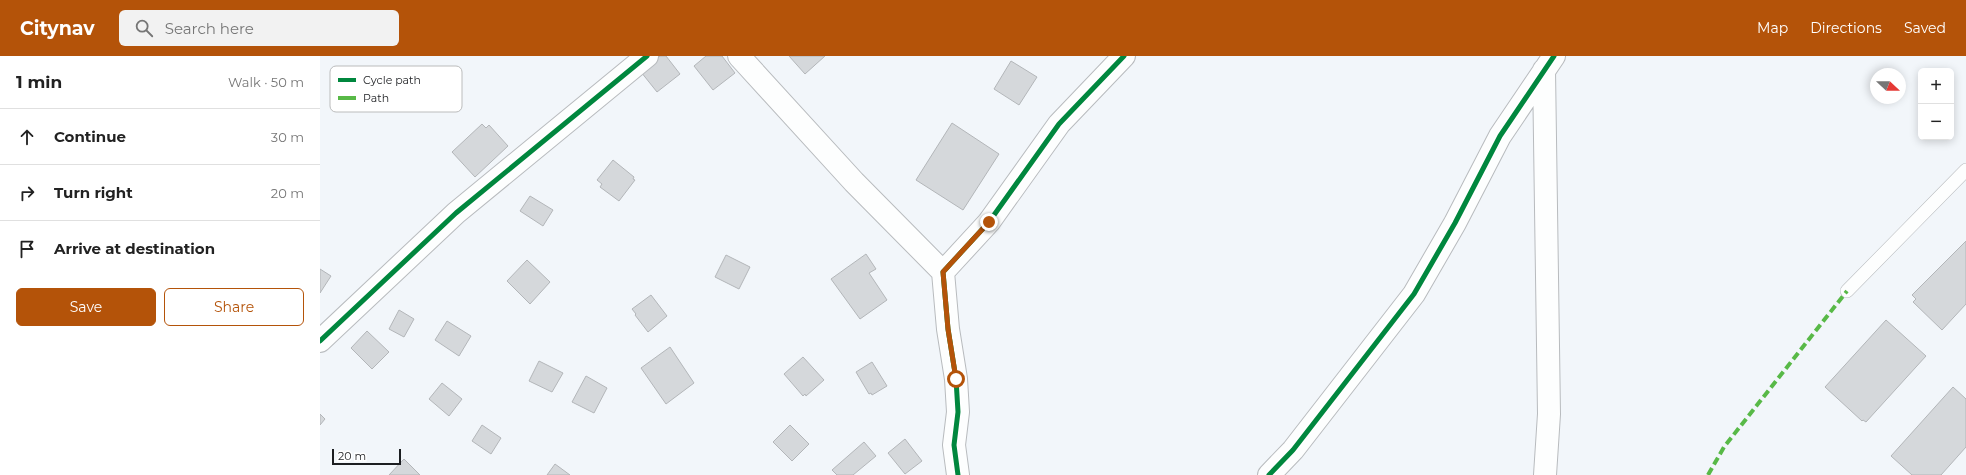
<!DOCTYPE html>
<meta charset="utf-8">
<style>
:root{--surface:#fff;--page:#f2f2f2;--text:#222;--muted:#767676;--line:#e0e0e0;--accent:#b45309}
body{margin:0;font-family:Montserrat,sans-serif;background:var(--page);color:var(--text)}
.controls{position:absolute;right:12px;top:12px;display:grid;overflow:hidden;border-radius:6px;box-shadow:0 2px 10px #0003}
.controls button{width:36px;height:36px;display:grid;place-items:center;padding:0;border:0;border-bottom:1px solid var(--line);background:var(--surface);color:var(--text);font:20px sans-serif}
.compass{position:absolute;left:1550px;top:12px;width:36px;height:36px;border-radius:50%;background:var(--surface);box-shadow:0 2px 10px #0003;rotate:112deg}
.scale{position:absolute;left:12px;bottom:10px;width:69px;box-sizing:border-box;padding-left:4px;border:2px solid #1c1e21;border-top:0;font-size:11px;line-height:14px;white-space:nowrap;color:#1c1e21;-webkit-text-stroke:3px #fff;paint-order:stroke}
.stop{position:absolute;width:12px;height:12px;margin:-9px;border:3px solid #b45309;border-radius:50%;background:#fff}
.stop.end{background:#b45309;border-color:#fff;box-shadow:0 1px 4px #0008}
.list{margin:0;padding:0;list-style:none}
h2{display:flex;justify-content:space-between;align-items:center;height:52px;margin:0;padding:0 16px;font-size:17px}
h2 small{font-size:13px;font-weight:400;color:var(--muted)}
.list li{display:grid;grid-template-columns:26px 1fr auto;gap:12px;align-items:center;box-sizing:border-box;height:56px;padding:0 16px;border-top:1px solid var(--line)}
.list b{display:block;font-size:15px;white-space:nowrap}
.list em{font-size:13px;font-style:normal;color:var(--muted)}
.actions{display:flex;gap:8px;padding:12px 16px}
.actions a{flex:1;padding:9px 0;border:1px solid var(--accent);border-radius:6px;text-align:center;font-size:14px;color:var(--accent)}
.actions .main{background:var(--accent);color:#fff}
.icon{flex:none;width:22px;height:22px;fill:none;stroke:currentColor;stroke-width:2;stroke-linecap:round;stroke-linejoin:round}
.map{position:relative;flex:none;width:1646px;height:419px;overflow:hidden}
header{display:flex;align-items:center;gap:24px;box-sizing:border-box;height:56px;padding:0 20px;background:var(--accent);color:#fff}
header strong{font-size:19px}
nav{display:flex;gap:22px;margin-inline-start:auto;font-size:14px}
.search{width:280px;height:36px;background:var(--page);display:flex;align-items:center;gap:10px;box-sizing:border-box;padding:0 14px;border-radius:6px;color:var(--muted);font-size:15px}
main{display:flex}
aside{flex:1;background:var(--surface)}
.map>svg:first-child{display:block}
.building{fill:#d5d8db;stroke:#b3b6b9}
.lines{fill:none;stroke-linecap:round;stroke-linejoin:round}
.service-casing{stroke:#b8bbbe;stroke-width:14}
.minor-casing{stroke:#b8bbbe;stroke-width:24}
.service{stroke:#fdfefe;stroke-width:13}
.minor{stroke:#fdfefe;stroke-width:22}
.quiet{stroke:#58b947;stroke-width:4;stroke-dasharray:8 4;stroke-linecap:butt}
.cycleway-casing{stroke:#fff;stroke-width:8}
.cycleway{stroke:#00873e;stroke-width:5}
.route{stroke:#b45309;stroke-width:5}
.key{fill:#fff;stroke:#bbbcbc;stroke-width:1}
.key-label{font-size:11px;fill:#1c1e21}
</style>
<header>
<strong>Citynav</strong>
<div class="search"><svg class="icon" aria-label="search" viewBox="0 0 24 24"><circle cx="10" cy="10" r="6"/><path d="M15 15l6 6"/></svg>Search here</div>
<nav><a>Map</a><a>Directions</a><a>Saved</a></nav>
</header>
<main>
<aside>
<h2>1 min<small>Walk · 50 m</small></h2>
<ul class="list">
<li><svg class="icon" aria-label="ahead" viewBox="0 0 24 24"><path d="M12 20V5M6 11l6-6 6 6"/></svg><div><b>Continue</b></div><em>30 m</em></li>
<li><svg class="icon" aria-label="right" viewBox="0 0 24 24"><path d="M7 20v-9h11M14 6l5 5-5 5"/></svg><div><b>Turn right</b></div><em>20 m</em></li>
<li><svg class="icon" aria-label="arrive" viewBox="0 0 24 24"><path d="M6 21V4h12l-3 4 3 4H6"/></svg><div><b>Arrive at destination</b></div></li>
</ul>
<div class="actions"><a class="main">Save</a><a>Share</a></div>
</aside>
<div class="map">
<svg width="1646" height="419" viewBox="0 0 1646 419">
<rect width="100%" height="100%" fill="#f2f6fa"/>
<path class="building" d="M340,0H346L360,18L337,36L321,16Z
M386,0H402L415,17L393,34L374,10Z
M469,0H505L485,18Z
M691,5L717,21L699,49L674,33Z
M632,67L679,98L643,154L596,124Z
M162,68L166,72L169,69L188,90L155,121L132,96Z
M293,104L314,121L313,123L315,124L299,145L280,131L282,128L277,124Z
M210,140L233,154L223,170L200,155Z
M1646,185V248L1622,274L1593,246L1596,243L1592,239Z
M546,198L556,213L549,217L567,244L540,263L511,223Z
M406,199L430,211L419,233L395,221Z
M207,204L230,226L210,248L187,225Z
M0,213L11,220L0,237Z
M331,239L347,260L328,276L315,259L316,258L312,253Z
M79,254L94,263L84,281L69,273Z
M1566,264L1606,300L1546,366L1543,364L1542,365L1505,331Z
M127,265L151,280L139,300L115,284Z
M47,275L69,296L52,313L31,292Z
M350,291L374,327L346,348L321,312Z
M483,301L504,324L486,340L485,338L483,340L464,318Z
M219,305L243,317L232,336L209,325Z
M552,306L567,330L552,339L551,337L549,338L536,316Z
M266,320L287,332L274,357L252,346Z
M122,327L142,343L129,360L109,343Z
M1633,331L1646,343V391L1621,419H1592L1571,400Z
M0,358L5,363L0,369Z
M162,369L181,382L171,398L152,385Z
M470,369L489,388L472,405L453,386Z
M585,383L602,405L585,418L568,397Z
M544,386L556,400L533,419H517L512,414Z
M84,403L100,419H69Z
M235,408L250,419H227Z"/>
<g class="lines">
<g class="service-casing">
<path id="service" d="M1527,235L1646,114"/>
</g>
<g class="minor-casing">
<path id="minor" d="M419,0L534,126L623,216
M1224,14L1229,358L1225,419
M0,285L136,157L327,0
M638,419L634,389L638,356L636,323L628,273L623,216L669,166L739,68L804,0
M949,419L973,394L1094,238L1135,167L1180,80L1234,0"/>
</g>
<use href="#service" class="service"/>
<use href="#minor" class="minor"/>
<path class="quiet" d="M1388,419L1404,391L1527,235"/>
<g class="cycleway-casing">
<path id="cycleway" d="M0,285L136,157L327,0
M638,419L634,389L638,356L636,323L628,273L623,216L669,166L739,68L804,0
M949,419L973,394L1094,238L1135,167L1180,80L1234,0"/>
</g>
<use href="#cycleway" class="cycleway"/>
</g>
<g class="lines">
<path class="route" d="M636,323L628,273L623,216L669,166"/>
</g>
<rect x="10" y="10" width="132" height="46" rx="6" class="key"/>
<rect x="18" y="22" width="18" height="4" fill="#00873e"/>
<rect x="18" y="40" width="18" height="4" fill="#58b947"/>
<g class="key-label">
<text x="43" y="28">Cycle path</text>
<text x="43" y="46">Path</text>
</g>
</svg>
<div class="controls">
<button>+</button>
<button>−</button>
</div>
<svg class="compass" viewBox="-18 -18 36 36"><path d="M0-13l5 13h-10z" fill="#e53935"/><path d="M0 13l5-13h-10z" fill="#767676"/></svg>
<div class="scale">20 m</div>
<div class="stop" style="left:636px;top:323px"></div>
<div class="stop end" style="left:669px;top:166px"></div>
</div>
</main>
